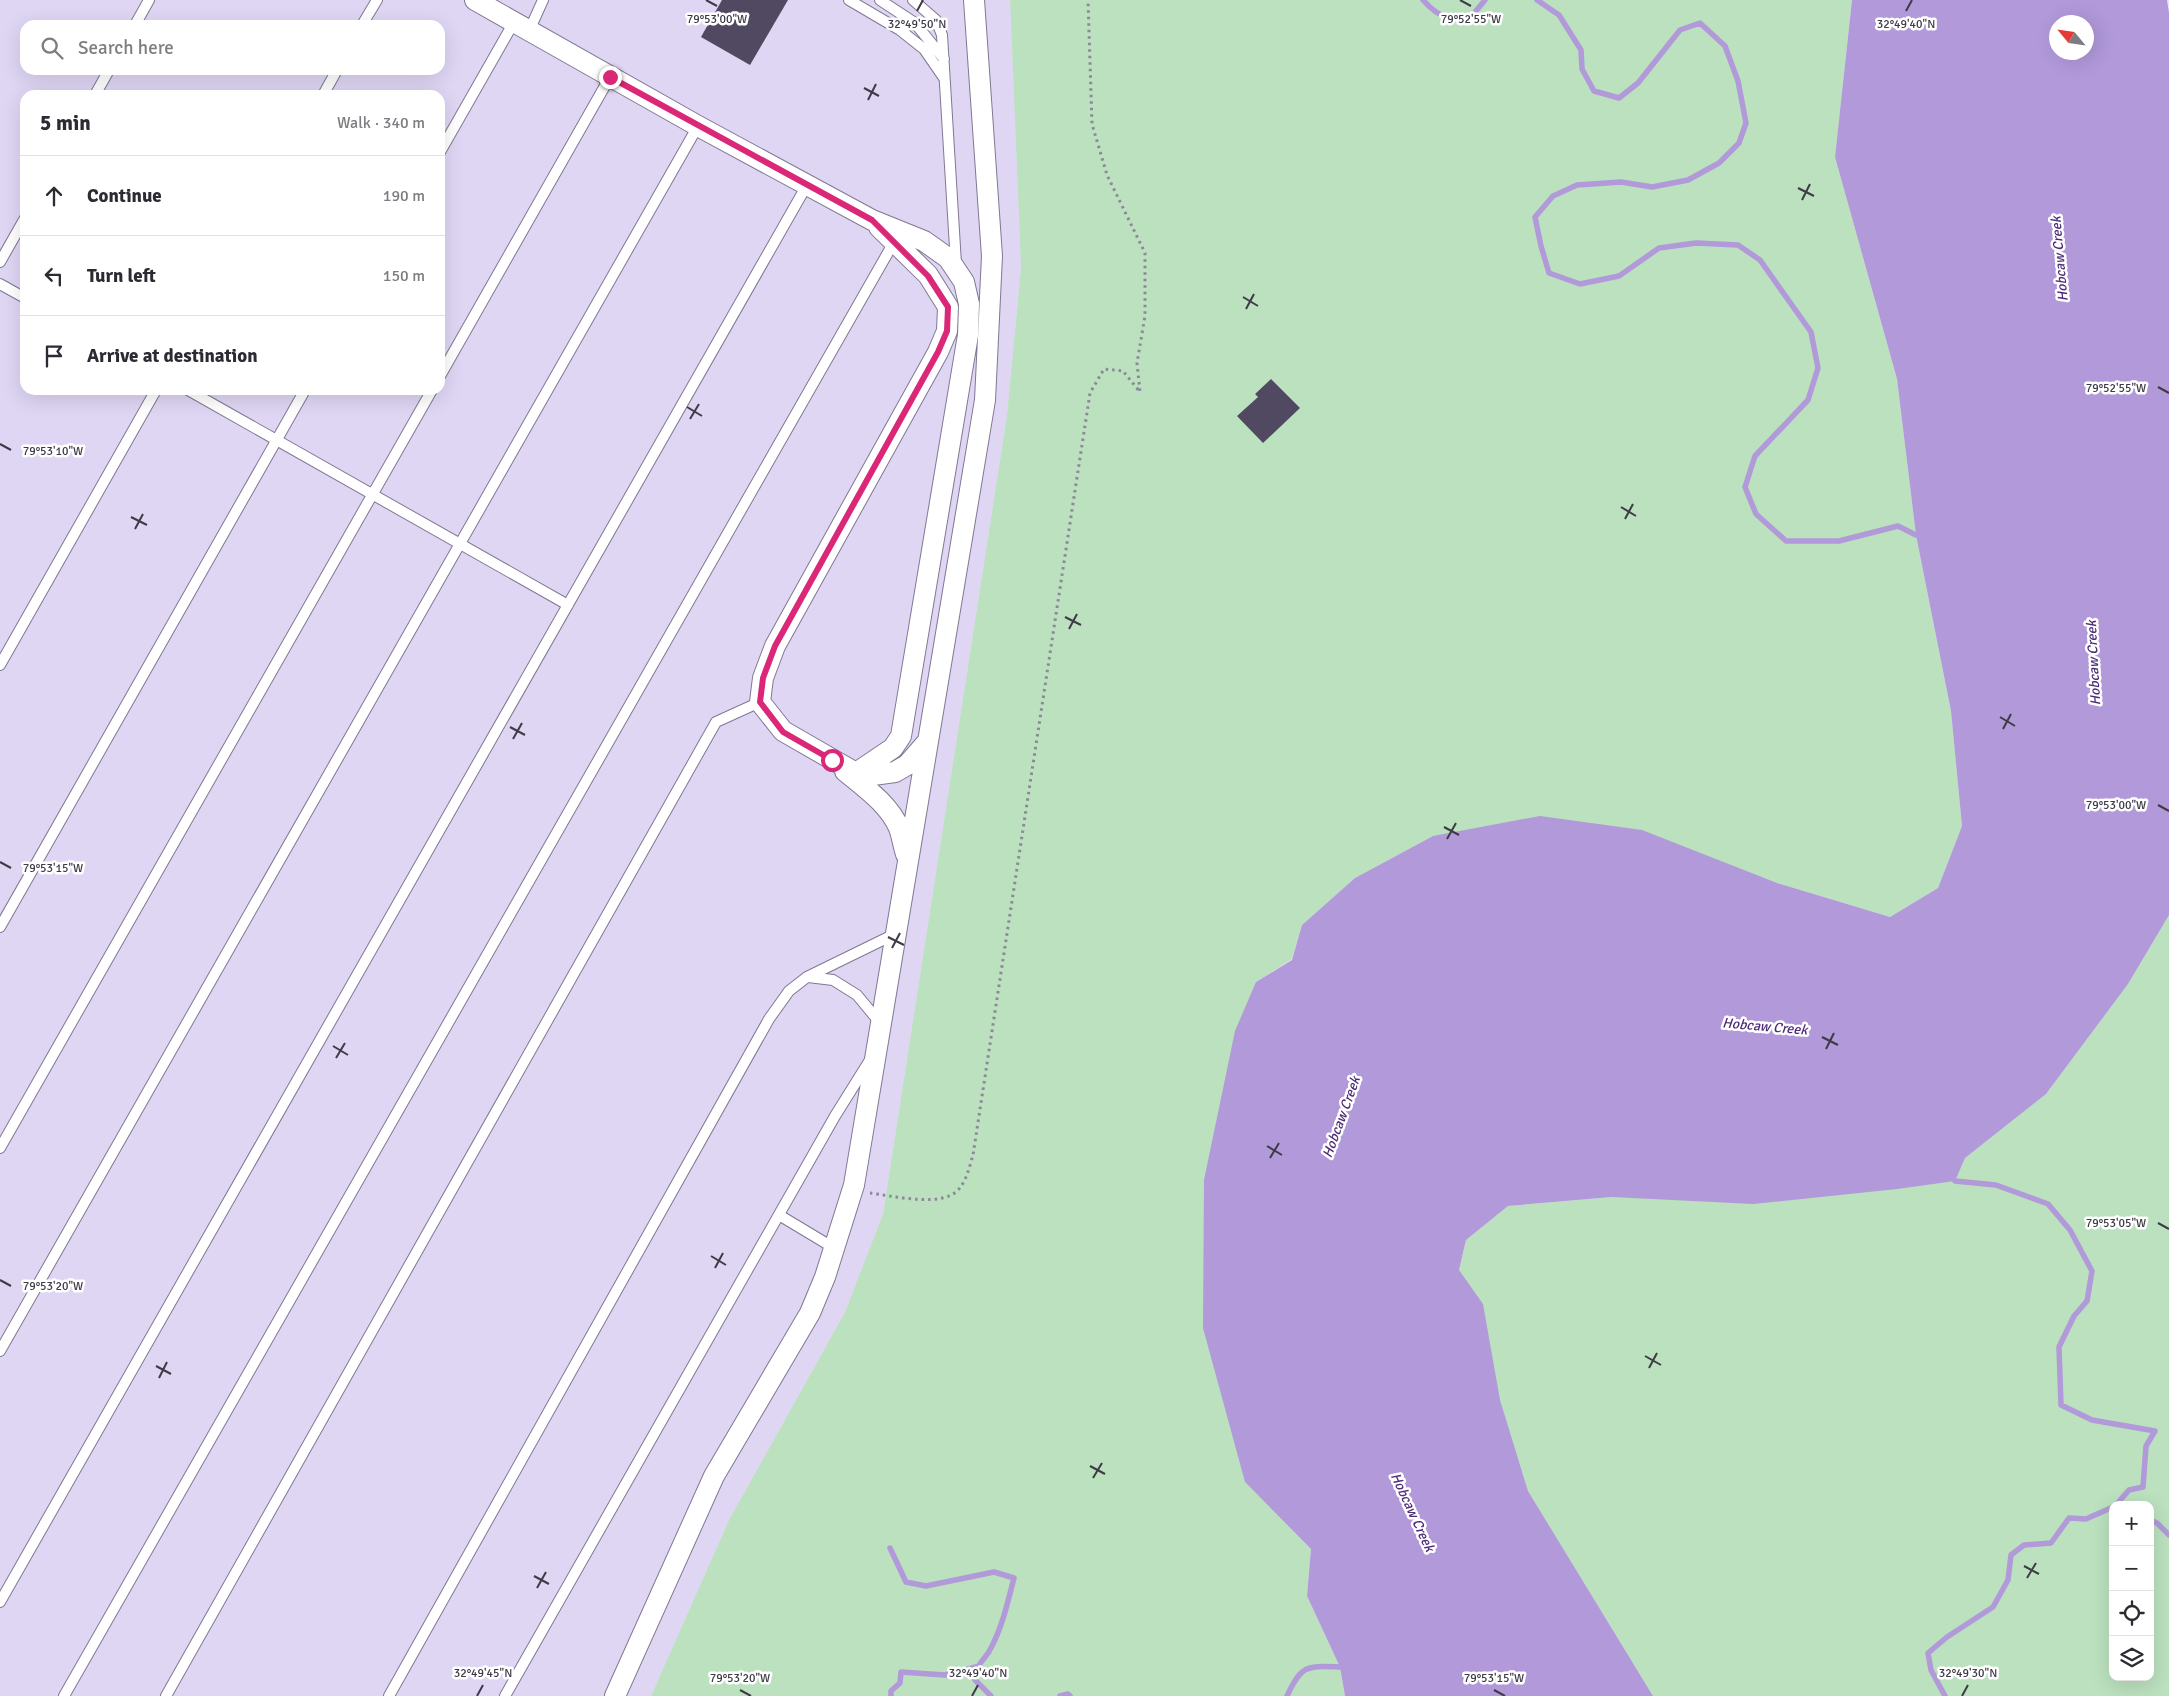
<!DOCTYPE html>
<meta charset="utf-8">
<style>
:root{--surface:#fff;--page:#f2f2f3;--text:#2b2b33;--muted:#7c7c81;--line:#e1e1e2}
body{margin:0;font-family:Signika,sans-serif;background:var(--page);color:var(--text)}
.controls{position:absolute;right:15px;bottom:15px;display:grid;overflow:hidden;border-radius:10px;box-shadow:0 5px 20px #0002}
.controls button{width:45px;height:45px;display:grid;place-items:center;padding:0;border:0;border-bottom:1px solid var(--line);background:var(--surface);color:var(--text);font:25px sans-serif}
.compass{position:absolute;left:2049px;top:15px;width:45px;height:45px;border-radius:50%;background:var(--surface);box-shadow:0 5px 20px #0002;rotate:299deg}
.stop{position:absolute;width:15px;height:15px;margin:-11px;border:4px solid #db2777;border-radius:50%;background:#fff}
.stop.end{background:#db2777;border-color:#fff;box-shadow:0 1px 5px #0008}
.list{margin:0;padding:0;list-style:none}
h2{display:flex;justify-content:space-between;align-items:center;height:65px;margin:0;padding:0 20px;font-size:21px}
h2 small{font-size:16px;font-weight:400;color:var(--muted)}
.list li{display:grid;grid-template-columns:32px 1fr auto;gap:15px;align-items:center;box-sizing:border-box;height:80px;padding:0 20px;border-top:1px solid var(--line)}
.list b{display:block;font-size:19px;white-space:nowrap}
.list em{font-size:16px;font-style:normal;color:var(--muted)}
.icon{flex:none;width:28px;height:28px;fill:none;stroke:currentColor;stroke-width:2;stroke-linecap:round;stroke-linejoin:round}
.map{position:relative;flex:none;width:2169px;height:1696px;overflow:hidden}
.search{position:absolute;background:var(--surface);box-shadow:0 5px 20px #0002;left:20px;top:20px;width:425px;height:55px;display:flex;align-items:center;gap:12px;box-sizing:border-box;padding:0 18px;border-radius:15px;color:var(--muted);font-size:19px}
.panel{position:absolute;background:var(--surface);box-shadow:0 5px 20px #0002;left:20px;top:90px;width:425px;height:305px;border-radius:15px}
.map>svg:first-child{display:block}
.built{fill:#dfd6f4;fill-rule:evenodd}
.green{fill:#bbe1be;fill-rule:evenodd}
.water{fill:#b199da;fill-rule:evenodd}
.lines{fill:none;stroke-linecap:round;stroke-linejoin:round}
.stream{stroke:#b199da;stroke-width:5.5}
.building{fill:#514862}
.service-casing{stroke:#817793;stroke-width:12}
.minor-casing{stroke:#817793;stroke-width:22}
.path{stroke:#8d8799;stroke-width:3;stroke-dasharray:2.5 4;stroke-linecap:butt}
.service{stroke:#fff;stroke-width:10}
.minor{stroke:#fff;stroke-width:20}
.route{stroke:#db2777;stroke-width:6}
.ticks{fill:none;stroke:#3e3a46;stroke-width:2}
.labels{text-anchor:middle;stroke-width:5;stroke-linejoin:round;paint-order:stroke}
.water-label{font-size:14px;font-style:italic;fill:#4e2b78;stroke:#fff}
.ticks-label{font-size:12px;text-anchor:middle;fill:#3e3a46;stroke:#fff;stroke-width:5;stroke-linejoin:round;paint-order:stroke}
</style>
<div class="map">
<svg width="2169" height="1696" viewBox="0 0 2169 1696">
<rect width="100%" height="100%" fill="#ece3fd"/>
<path class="built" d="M0,0H1010L1021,268L1007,415L883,1214L845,1312L729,1520L651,1696H0ZM25,25H440V70H25ZM25,95H440V390H25Z"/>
<path class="green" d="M1010,0H1852L1835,157L1897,379L1916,535L1951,711L1962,826L1938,888L1890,917L1777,883L1433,836L1355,878L1302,925L1292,959L1256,982L1245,1482L1311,1549L1307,1596L1340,1667L1345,1696H651L729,1520L845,1312L883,1214L1007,415L1021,268ZM1271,379L1299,408L1237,416L1258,397L1255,394Z
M2169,915V1696H1653L1528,1491L1459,1270L1466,1240L1508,1206L1612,1197L1954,1181L1965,1158L2046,1094L2128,984ZM2113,1505H2150V1677H2113Z"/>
<path class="water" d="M1852,0H2167L2169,13V915L2128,984L2046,1094L1965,1158L1955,1181L1897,1189L1753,1204L1612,1197L1508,1206L1466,1240L1459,1270L1483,1304L1500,1400L1528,1491L1653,1696H1345L1340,1667L1307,1596L1311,1549L1245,1482L1203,1328L1204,1180L1235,1031L1256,982L1292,960L1302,925L1355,878L1433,836L1540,816L1642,830L1777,883L1890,917L1938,888L1962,826L1951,711L1916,535L1897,379L1835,157ZM2056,22H2086V52H2056Z"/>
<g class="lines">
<path class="stream" d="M1423,0C1439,18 1447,19 1471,17L1485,0
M1537,0L1559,15L1581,50L1582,69L1594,91L1619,98L1638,83L1680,30L1700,23L1725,46L1738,81L1746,123L1739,143L1719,163L1688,180L1652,187L1621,182L1577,185L1553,196L1535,217L1541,246L1549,273L1580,284L1619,276L1659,248L1696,243L1738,245L1760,260L1811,332L1818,368L1808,400L1755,456L1745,487L1756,514L1786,541H1839L1898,526L1916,535
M1955,1181L1996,1185L2048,1204L2070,1230L2092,1271L2087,1301L2074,1316L2059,1347L2061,1405L2092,1420L2155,1431L2146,1446L2143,1487L2129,1490L2116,1505
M2150,1520L2157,1523L2169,1535
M890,1548L906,1582L926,1586L994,1572L1014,1578C1008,1601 1003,1624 992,1646C985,1662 977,1660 975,1680L991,1696
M891,1696V1691L900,1683L901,1672L945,1675L976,1667
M1060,1696L1068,1694L1070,1696
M1287,1696C1302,1664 1307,1666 1340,1667
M1945,1696L1931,1670L1928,1653L1947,1637L1993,1607L2008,1580L2011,1555L2024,1545L2051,1543L2069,1518L2086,1519L2113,1507"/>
</g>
<path class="building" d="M722,0H788L750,65L701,37Z
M1271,379L1300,408L1263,443L1237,416L1258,397L1255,394Z"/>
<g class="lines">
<g class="service-casing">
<path id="service" d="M849,0L900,30L924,49L944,78
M880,0L915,23L944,59
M913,0L936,20L942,35L956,264
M135,25L149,0
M362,25L377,0
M529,31L543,0
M95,95L109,70
M323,95L337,70
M440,152L514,22
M0,262L25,218
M0,284L25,298
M440,376L610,77
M188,390L568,605
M0,665L156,390
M0,927L305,390
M808,977L833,980L857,995L881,1024
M0,1148L432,390
M779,1215L834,1248
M0,1351L698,126
M0,1602L807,185
M64,1696L894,242
M166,1696L716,722L760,702
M389,1696L769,1019L789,991L807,977L895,934
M505,1696L835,1116L870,1060"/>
</g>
<g class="minor-casing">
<path id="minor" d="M475,0L698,126L872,220L924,241L948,258L964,282L969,304L968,335L901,736L893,748L856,773
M879,227L928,275L948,307L947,331L938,352L775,646L763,678L760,702L783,731L856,773L873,775L895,772L907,765L928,741
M845,771C864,787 889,804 899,828C902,836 903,845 906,854
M615,1696L714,1476L810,1313L825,1277L854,1185L985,400L992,256L974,0"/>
</g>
<path class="path" d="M870,1193C892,1196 931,1205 951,1195C965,1189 969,1168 973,1155L1090,393L1104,369L1123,371L1140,392L1137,363L1145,316V253L1107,175L1092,124L1088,0"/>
<use href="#service" class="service"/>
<use href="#minor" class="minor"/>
</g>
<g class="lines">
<path class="route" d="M610,77L872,220L928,276L948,307L947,331L938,352L775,646L763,678L760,702L783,732L832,760"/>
</g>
<path class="ticks" d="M706,0L717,6M1460,0L1471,6M917,11L923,0M1906,11L1912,0M864,88L879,96M868,100L876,84M1798,188L1814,196M1802,200L1810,184M1243,297L1258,306M1246,309L1254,294M2158,387L2169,393M687,407L702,416M690,419L699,404M0,444L11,450M1621,507L1636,516M131,517L147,525M1625,519L1633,504M135,529L143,514M1065,617L1081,625M1069,629L1077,614M2000,717L2015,726M510,727L525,735M2003,729L2011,714M513,739L522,723M2158,805L2169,811M1444,827L1459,835M1447,839L1456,823M0,862L11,868M888,937L904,945M892,948L900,933M1822,1037L1838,1045M333,1046L348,1055M1826,1049L1834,1033M336,1058L345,1043M1267,1146L1282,1155M1270,1158L1279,1143M2158,1223L2169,1229M711,1256L726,1265M715,1268L723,1253M0,1280L11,1286M1645,1356L1661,1365M156,1366L171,1374M1649,1368L1657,1353M159,1378L167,1362M1090,1466L1105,1474M1093,1478L1102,1463M2024,1566L2039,1574M534,1576L549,1584M2027,1578L2036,1563M537,1588L546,1572M740,1690L751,1696M1494,1690L1505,1696M477,1696L483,1685M972,1696L978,1685M1962,1696L1968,1685"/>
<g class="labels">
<g class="water-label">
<text transform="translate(2059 259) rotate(-95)" y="5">Hobcaw Creek</text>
<text transform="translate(2093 663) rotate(-93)" y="5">Hobcaw Creek</text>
<text transform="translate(1765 1026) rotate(5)" y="5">Hobcaw Creek</text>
<text transform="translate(1341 1117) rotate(-70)" y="5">Hobcaw Creek</text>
<text transform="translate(1413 1512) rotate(65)" y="5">Hobcaw Creek</text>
</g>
</g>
<g class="ticks-label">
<text x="717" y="23">79°53'00"W</text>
<text x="1471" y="23">79°52'55"W</text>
<text x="917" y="28">32°49'50"N</text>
<text x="1906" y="28">32°49'40"N</text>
<text x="2116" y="392">79°52'55"W</text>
<text x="53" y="455">79°53'10"W</text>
<text x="2116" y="809">79°53'00"W</text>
<text x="53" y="872">79°53'15"W</text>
<text x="2116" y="1227">79°53'05"W</text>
<text x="53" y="1290">79°53'20"W</text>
<text x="483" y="1677">32°49'45"N</text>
<text x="978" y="1677">32°49'40"N</text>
<text x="1968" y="1677">32°49'30"N</text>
<text x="740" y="1682">79°53'20"W</text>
<text x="1494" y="1682">79°53'15"W</text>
</g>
</svg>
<div class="controls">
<button>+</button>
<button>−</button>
<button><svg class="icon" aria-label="locate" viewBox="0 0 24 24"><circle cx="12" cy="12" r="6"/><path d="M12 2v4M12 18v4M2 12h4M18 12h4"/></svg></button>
<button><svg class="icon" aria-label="layers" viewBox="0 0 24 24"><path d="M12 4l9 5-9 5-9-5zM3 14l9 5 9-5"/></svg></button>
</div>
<svg class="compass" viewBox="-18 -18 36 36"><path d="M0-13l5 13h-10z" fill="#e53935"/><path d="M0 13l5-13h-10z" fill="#7c7c81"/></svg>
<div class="stop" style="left:832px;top:760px"></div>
<div class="stop end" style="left:610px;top:77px"></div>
<div class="search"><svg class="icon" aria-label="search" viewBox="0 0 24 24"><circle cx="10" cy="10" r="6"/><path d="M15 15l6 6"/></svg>Search here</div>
<section class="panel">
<h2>5 min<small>Walk · 340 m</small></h2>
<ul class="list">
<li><svg class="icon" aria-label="ahead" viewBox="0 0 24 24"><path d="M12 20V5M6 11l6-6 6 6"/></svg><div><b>Continue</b></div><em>190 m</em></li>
<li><svg class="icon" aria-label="left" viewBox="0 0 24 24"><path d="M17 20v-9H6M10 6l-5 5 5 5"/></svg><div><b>Turn left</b></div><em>150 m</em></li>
<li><svg class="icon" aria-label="arrive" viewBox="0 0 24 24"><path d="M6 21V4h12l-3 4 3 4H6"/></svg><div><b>Arrive at destination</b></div></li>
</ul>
</section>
</div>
